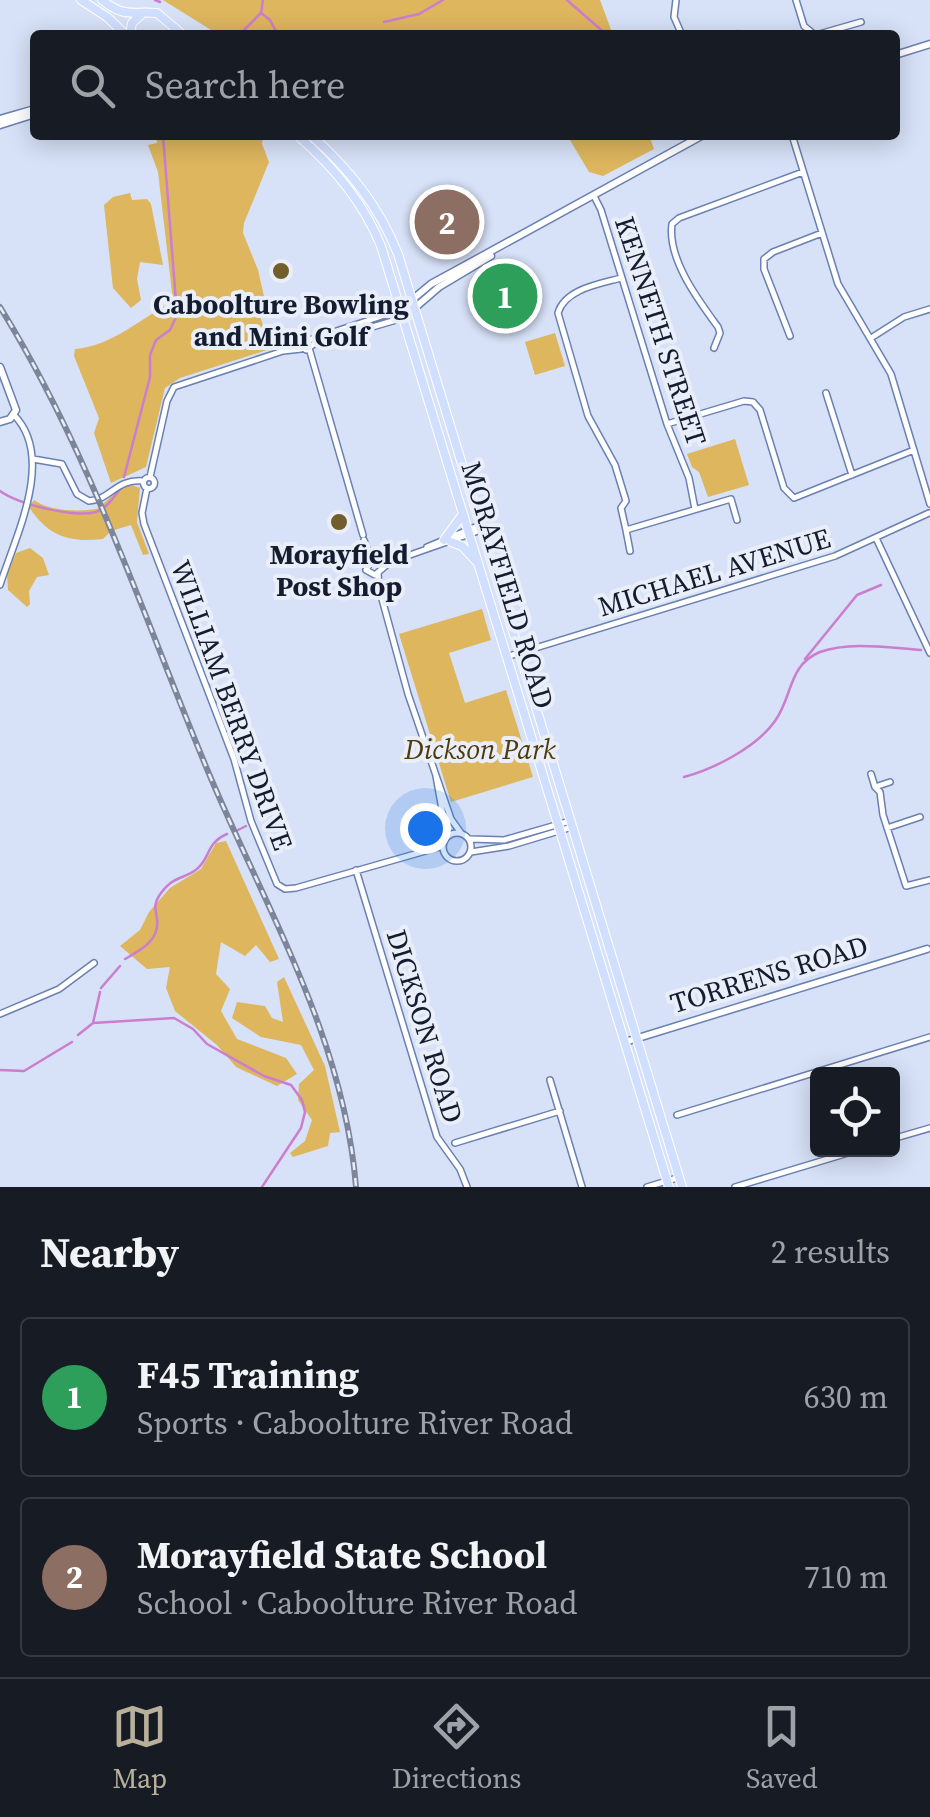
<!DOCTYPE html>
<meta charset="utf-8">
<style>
:root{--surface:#171b24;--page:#20242c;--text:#f1f3f6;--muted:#9ea1a6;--line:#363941;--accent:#b8b09b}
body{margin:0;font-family:"Source Serif 4",serif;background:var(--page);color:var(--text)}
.controls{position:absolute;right:30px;bottom:30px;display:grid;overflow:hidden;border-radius:10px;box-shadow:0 5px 25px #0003}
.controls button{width:90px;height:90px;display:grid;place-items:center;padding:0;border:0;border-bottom:2px solid var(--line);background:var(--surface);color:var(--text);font:50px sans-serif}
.you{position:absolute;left:425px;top:828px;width:35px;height:35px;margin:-25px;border:8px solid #fff;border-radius:50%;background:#1a73e8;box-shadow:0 0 0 15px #1a73e833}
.badge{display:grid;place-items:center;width:65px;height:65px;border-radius:50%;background:var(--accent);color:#fff;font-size:32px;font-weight:700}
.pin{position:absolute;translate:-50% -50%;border:5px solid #fff;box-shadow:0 2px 10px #0006}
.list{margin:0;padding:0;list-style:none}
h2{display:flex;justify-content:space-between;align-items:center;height:130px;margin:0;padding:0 40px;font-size:42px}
h2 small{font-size:32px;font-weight:400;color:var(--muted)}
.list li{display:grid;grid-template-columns:65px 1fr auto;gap:30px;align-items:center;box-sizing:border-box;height:160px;margin:0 20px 20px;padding:0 20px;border:2px solid var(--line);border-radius:10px}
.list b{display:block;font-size:38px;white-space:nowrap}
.list p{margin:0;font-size:32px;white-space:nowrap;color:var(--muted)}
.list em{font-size:32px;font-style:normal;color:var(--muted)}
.icon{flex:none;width:55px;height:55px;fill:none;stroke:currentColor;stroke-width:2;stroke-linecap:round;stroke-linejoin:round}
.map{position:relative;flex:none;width:930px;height:1187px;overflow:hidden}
.search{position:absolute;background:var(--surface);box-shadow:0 5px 25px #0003;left:30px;right:30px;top:30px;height:110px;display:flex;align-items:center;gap:25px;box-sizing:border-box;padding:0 35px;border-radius:10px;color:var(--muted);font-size:38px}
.sheet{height:490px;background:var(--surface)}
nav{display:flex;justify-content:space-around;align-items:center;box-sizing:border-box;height:140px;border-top:2px solid var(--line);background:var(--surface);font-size:28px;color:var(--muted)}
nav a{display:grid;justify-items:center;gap:5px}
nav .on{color:var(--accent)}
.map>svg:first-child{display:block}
.green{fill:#ddb65e}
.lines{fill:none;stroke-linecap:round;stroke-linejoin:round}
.stream{stroke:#cb7ece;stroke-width:2.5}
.street-casing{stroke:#6a80b1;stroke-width:8}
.secondary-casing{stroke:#6a80b1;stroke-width:9}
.primary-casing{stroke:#fff;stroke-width:10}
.street{stroke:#fff;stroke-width:5}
.secondary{stroke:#fff;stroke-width:6}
.primary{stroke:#d1dffe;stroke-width:8}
.rail-casing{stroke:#7c8599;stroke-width:6}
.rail{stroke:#e9eef9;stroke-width:2.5;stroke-dasharray:8;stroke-linecap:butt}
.poi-dot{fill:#725d2c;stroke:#e9eef9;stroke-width:4}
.labels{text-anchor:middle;stroke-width:8;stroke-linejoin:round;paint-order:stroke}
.poi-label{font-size:28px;font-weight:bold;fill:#141c2f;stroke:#e9eef9}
.street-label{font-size:28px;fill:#141c2f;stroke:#e9eef9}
.park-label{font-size:28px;font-style:italic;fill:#4e3b0a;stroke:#e9eef9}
</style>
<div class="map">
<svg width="930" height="1187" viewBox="0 0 930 1187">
<rect width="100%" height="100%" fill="#d7e1f7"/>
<path class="green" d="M163,0H600L613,35H219Z
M156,135L263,137L262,144L269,162L244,223L243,233L258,270L265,301L259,312L270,349L180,378L165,388L146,467L111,483L94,433L99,418L74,356L75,349C112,346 142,318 173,301L158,172L148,145L157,143Z
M567,135H649L654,149L603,176L589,172Z
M130,193L132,200L147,199L151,204L163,265L140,262L137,279L141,300L131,308L113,288L104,205L113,197Z
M555,333L565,366L535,375L525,342Z
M735,439L749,485L708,497L699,472L692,467L687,454Z
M132,485L140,488L137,522L149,554L143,555L131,525L111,531L103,539C69,543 48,536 29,507L34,500C49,511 78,512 97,509L121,488Z
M30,548L43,558L49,575L37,577L29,591L30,604L27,607L8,590L7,574L16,553Z
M482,609L491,640L449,653L465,703L506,690L533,777L451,802L399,634Z
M226,841L279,959L270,962L256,945L245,956L221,942L216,974L230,989L221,1011L237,1039L286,1058L297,1074L277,1086L236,1067L217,1045L175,1011L166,988L170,967L147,969L120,946L140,930L149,912L170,888L201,869L216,843Z
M284,977L325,1066L340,1132L330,1133L328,1146L293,1157L290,1153L305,1141L312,1120L298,1100L299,1084L314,1070L301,1045L261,1037L232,1018L237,1002L265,1006L272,1018L283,1022L277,982Z"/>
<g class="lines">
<path class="stream" d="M155,0L160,2
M567,0L607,35
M261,13L263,0
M384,22L419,14L443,0
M239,35L261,13L270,20L278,35
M124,477L150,377V355L156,340L170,330L177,315L163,135
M0,491C18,504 73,518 96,512C107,508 113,498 120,489
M805,659L857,595L881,585
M684,777C714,769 757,747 775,721C793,696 788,665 820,652C851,641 889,648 921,650
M238,830L246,826
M125,959C141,950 160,940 157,919C156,910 153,905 159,896C173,875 183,880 197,869C211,857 206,843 227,834
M101,988L120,966
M93,1023L100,992
M78,1035L93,1023L174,1018L193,1029L207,1044L264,1076L291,1085L302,1100L305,1112L301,1128L262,1187
M0,1070L24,1071L72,1042"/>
<g class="street-casing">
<path id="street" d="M676,0L674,17L682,35
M796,0L804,26L815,35
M735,35L737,34
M816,35L861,22
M792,135L838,284L891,374L930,504
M594,196L601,210L667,424L689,478L695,509
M621,278C599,284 565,289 558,313L588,416L615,465L626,501L621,508L626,530L731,499L737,520
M790,336L764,269V259L773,252L822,233
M871,338L904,317L930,309
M309,340L400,310
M310,345L305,340L300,346L306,350L314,344L403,318
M309,348L363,535
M714,348L720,333L718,327C699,301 667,259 672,224L679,218L803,172
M826,393L852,475
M667,424L744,401L753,402L760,410L784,488L794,498L914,450
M33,459L62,464L77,494L89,501C112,499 115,479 143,481
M150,477L167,401L174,387L283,351L301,349
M143.5 483a5.5 5.5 0 1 1 11 0a5.5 5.5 0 1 1-11 0Z
M147,488L142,513L144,524L234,759L251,821L277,884L285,889L296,888L443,846
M626,530L630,551
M876,538L930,653
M364,540L371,561
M427,547L480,525
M371,561L366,570L375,575L390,562L481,530
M377,562L393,558
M378,574L379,588L408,694L451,819L461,833
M0,585C15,537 56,458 14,415
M506,657L835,556L929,513
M871,774L875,787L880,792L883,815L906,886L930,880
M436,776L447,837
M875,787L890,782
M887,828L920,817
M443 847a14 14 0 1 1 28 0a14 14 0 1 1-28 0Z
M470,839L504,840L570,821
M471,852L509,846L572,827
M356,870L437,1137L460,1169L467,1187
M0,1014L59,989L94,963
M550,1080L582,1187
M677,1115L930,1037
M892,1139L930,1128
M455,1143L560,1111
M647,1187L677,1178
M735,1187L858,1150"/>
</g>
<g class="secondary-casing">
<path id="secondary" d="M895,55L930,44
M0,119L35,109
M0,125L35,114
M400,310L431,284L703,135
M403,318L439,287L491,256
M0,367L16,410L10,419L0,422
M625,1042L927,949"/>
</g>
<g class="primary-casing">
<path id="primary" d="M81,0L107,17L126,35
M102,0C125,18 131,11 157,13L183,35
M130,35L132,23L142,14
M297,135C333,166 363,201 381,246L669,1187
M311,135C349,169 379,206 398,254L682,1187
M444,540L463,514
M451,542L462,546L478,563"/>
</g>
<use href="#street" class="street"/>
<use href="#secondary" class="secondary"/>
<use href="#primary" class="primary"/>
<g class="rail-casing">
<path id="rail" d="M0,307C90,452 142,613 207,769C264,906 344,1036 356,1187"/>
</g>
<use href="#rail" class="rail"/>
</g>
<g class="poi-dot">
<circle cx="281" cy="271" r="10"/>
<circle cx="339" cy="522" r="10"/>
</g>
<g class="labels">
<g class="poi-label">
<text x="281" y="314">Caboolture Bowling<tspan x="281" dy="32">and Mini Golf</tspan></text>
<text x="339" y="564">Morayfield<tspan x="339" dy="32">Post Shop</tspan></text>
</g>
<g class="street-label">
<text transform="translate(661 331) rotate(72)" y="10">KENNETH STREET</text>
<text transform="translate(714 572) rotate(-17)" y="10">MICHAEL AVENUE</text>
<text transform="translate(508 585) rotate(73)" y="10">MORAYFIELD ROAD</text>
<text transform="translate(232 705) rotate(70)" y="10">WILLIAM BERRY DRIVE</text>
<text transform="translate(769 974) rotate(-17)" y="10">TORRENS ROAD</text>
<text transform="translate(425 1026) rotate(73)" y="10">DICKSON ROAD</text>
</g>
<g class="park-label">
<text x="480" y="759">Dickson Park</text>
</g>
</g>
</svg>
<div class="controls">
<button><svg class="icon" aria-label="locate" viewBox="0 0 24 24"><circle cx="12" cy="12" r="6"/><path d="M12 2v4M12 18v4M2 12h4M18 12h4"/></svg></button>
</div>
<div class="you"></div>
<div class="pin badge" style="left:505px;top:296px;background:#2e9e5b">1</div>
<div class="pin badge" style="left:447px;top:222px;background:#8d6e63">2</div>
<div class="search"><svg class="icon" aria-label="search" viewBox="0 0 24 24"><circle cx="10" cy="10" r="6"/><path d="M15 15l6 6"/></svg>Search here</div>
</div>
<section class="sheet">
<h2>Nearby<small>2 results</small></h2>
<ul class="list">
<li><span class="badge" style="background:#2e9e5b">1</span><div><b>F45 Training</b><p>Sports · Caboolture River Road</p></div><em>630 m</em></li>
<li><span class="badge" style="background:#8d6e63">2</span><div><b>Morayfield State School</b><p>School · Caboolture River Road</p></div><em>710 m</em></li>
</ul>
</section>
<nav>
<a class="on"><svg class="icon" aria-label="map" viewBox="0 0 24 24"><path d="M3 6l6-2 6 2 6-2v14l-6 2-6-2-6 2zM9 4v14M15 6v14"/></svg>Map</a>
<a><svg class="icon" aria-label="directions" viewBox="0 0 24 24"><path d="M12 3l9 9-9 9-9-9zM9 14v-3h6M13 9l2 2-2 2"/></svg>Directions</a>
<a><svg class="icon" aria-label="saved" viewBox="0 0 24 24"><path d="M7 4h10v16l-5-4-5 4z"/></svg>Saved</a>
</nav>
